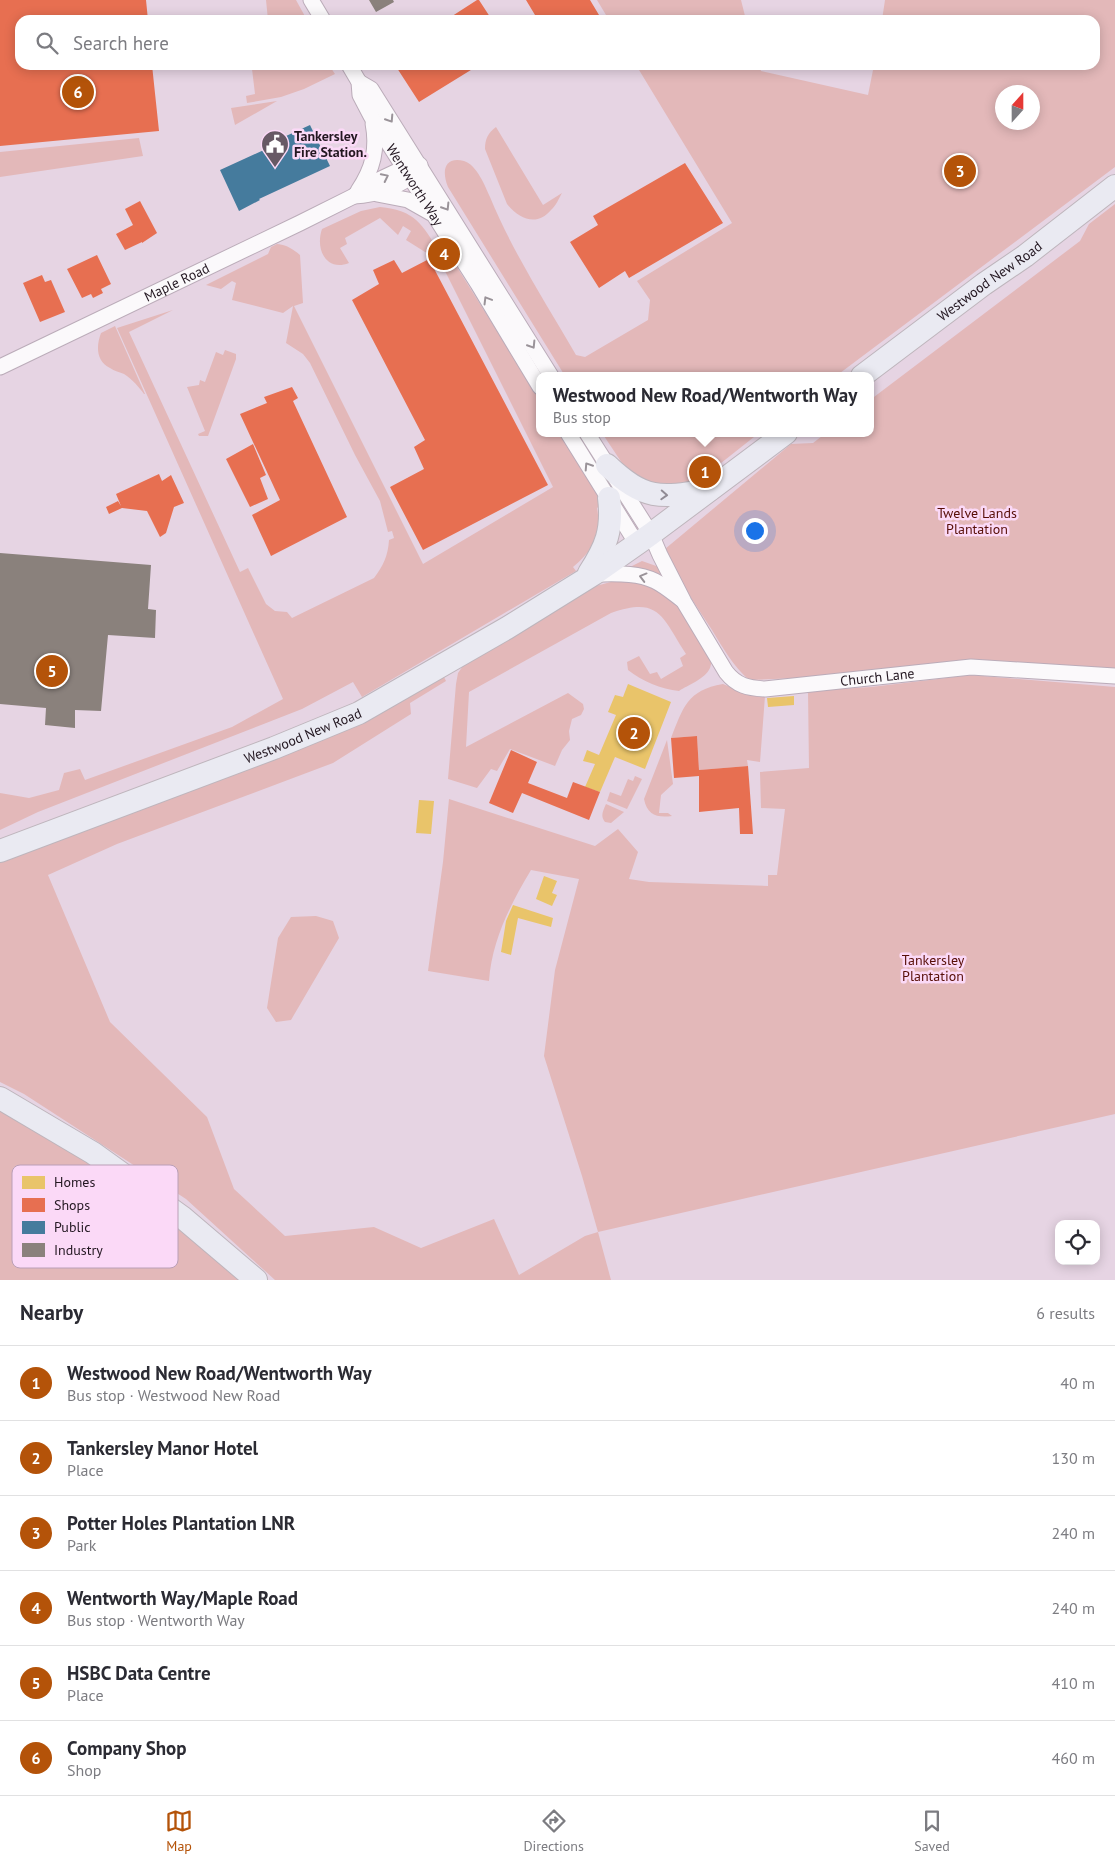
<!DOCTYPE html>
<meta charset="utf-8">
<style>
:root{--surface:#fff;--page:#f7f7f7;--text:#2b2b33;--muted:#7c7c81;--line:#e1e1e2;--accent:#b45309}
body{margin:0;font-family:"PT Sans",sans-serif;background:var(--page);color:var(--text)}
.controls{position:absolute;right:15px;bottom:15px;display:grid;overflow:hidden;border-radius:10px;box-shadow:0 2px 12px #0003}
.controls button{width:45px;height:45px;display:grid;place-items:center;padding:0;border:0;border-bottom:1px solid var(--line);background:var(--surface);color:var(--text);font:25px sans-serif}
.compass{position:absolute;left:995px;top:85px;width:45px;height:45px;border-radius:50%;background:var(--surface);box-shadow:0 2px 12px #0003;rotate:21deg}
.you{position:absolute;left:754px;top:530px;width:18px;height:18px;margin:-12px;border:4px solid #fff;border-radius:50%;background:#1a73e8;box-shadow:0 0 0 8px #1a73e833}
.badge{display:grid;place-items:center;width:32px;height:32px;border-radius:50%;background:var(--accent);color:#fff;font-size:16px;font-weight:700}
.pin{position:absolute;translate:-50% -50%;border:2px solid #fff;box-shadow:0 1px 5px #0006}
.popup{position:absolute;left:536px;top:372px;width:338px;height:65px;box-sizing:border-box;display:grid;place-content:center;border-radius:10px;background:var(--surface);filter:drop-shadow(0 1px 4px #0005);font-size:16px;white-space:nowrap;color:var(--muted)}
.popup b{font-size:19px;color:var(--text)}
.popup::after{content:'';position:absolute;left:50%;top:100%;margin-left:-10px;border:10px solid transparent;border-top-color:var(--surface)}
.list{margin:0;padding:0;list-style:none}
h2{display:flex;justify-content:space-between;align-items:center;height:65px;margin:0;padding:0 20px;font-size:21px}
h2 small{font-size:16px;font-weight:400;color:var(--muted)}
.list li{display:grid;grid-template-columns:32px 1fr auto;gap:15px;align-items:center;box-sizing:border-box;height:75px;padding:0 20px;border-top:1px solid var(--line)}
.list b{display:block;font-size:19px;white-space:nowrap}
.list p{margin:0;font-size:16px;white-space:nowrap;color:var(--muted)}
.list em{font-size:16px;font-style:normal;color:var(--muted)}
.icon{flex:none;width:28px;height:28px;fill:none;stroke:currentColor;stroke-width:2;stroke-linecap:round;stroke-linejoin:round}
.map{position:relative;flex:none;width:1115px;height:1280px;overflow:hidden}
.search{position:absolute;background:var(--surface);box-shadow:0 2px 12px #0003;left:15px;right:15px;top:15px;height:55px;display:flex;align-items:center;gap:12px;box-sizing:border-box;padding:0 18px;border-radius:15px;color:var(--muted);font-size:19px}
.sheet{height:515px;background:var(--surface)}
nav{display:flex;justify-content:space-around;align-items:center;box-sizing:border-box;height:70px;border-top:1px solid var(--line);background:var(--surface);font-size:14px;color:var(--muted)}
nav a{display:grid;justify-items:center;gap:2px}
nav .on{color:var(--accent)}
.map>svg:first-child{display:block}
.green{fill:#e3b8b9;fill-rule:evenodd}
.homes{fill:#e9c46a}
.shops{fill:#e76f51}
.public{fill:#457b9d}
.industry{fill:#8a817c}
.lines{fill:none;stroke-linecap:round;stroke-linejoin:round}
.minor-casing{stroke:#bbacb9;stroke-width:17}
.highway-casing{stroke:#beb5bc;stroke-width:24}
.minor{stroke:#fbf9fb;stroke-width:15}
.highway{stroke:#eaeaf2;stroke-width:22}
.oneway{stroke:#9a9399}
.oneway2{stroke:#908b94}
.labels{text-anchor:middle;stroke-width:5;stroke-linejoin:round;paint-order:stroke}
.poi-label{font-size:14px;font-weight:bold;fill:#231721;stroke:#fbd9f7;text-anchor:start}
.street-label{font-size:14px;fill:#231721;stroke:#fbd9f7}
.park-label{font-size:14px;fill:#570e07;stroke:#fbd9f7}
.key{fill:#fbd9f7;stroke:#ba9fb7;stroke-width:1}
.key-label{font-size:14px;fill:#231721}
</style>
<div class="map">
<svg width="1115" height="1280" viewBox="0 0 1115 1280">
<rect width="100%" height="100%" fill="#e6d4e3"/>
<path class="green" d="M266,0H296L307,20H268Z
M597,0H741L746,20H609Z
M885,0H1115V167L836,376H565L448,187C442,173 443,156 464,161C477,165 485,186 490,197C513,253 546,303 576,355L585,357L648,320L650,300L637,281L732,223L636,65H759L761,71L868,95L874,65H1095V20H882ZM1002,92H1032V122H1002Z
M257,65H329L335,74L304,89L281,97L247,103L246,96L255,94L252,69H244V66Z
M277,101L235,125L231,108Z
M496,127L543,205L562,193C559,198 556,206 551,210C537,227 519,219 507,204L485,149C485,139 488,133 496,127Z
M139,138L143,156L0,177V152Z
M1115,204V669L972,659L797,678L749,680C733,666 723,648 712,630C695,604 677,578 665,549L791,444L813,443L826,433H870V400L1080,241L1089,224Z
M380,207C415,210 423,225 439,252L435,255L425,252L406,240L411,231L403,226L398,235L380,218L345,238L347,244L340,248L349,263C326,272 315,249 322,229L361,211Z
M277,244C287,245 293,249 300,255L303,303L294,306L423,564L553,487L438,257L450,256L540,400V433H561L609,498L597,508C602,535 593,550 573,567L576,571L362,697L353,682L302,709L38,812L0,830V793L29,798L59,790L64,773L80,769L85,780L232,727L283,699L117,328L173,310L129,332L240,572L248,568L266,604L275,611L287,612L292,618L374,578C383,566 388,556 389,540L394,538L392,531L388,532L380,501L355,455L310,363L303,354L286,343L293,306L283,313L232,300L236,283L232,281L221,289L206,285L268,254L271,247Z
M115,326L145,394H144C139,387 132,379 124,374C120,372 114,371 110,368C96,361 96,346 101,333Z
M225,350L236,354V359L208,436H199L198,434L205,431L187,387L199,385L200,380L205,382L216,352L223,355Z
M602,433H759L716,467L685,484L675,485L643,482L626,469Z
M642,561L659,567L673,585L628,568Z
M618,580C637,581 654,586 669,597C678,604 707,646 711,657C712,661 711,665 710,668C705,679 688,685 679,691C661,689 642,681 628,670L627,662L639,656L650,674L657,672L661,679L683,666L680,658L686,654C662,617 660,596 611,613L469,692L466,747L568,693L583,704L584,709L581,715L572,719L569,731L570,740L562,750L555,766L510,749L497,771L491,769L477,788L448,779L456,684L458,673L463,666L596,586Z
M971,675L1115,687V1114L598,1232L611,1280H275L186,1199L24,1094L0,1082V862L267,761L444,677L446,681L410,703L411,714L333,763L117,844L48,875L110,1022L207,1117L234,1189L285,1236L374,1227L421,1248L494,1219L519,1275L585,1236L598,1232L582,1176L544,1056L555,970L579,879L531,870C510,905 492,940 489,981L428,971L443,862L449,799L595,846L618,829L638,852L629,879L649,882L768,886V875H777L785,809L761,808L760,772L809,768L808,691L871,687Z
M723,684L747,694L765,696L760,762L747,760L748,766L699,770L697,736L671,738C683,708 687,690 723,684Z
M667,740L673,784L661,795L659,813H668L672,816C657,818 647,815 644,799Z
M635,776L642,779L627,809L607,801L610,792L621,796L628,779L633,781Z
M606,804L624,812L611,823L605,822C600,816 603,811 606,804Z
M316,916L333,921L339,938L291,1020L276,1022L267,1008L278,938L291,917Z
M0,1110L31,1126L140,1196L241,1280H0Z"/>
<path class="homes" d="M628,684L671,702L645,769L615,757L600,792L585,787L595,764L583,761L587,750L599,755L616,715L608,712L615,695L623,697Z
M794,696V705L768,707L767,698Z
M419,800L434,801L431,834L416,833Z
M544,876L557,881L552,893L557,895L552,906L536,899Z
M513,905L553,918L551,927L518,918L511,955L501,952L506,921Z"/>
<path class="shops" d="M0,0H146L148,20H20V65H152L159,131L0,146Z
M477,0H479L492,20H446Z
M526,0H590L602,20H538Z
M395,65H479L419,102Z
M685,163L723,223L629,278L625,271L599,288L570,242L598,225L593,216Z
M140,201L157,233L142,243V242L125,250L116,234L133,225L125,209Z
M97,255L111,284L101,289L103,293L93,298L91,294L82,298L67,269Z
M429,259L548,485L423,550L390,487L424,469L414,447L425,440L352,300L379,284L373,270L394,260L402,273Z
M42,275L45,282L51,280L65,312L40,322L23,283Z
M292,387L298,398L293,401L347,517L271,556L252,515L280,500L240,414L267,403L264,397Z
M253,444L266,475L260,478L268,499L250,507L226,459Z
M159,474L162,481L171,475L184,503L174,507L166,533L160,537L147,511L122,508L109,514L106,507L118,501L121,506L116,494Z
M697,736L699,770L748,766L753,834H740L739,808L699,812V776L674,778L671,738Z
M511,750L537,762L528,783L567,798L573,782L600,792L589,820L522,793L513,813L489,803Z"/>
<path class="public" d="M310,125L330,166L259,199L260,200L239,211L220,170L288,139L286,136Z"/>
<path class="industry" d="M369,0H393L394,2L376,12Z
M0,553L151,565L148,609L156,610L155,638L108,635L101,711L75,710V728L45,725L46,708L0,704Z"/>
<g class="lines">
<g class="minor-casing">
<g id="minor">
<path d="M311,0L323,20"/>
<path id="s1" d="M349,65L359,82L360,95L371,116L478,284L540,387"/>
<path d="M359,82L371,89L551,376"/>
<path d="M358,191C373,169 378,149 373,123"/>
<path d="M377,194L408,200L431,213"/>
<path d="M354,196C376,195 401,187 416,171"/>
<path id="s2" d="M0,367L300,223L354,196L366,186L404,168L420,165"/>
<path d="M568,433L637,544"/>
<path id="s3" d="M587,433L651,534L660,555L684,602L726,672C737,686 748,688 765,689L971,667L1115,676"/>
<path d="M594,574C614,574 636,572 655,581C665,586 673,593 681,599"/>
</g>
</g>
<g class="highway-casing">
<g id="highway">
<path id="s4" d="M862,376L984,284L1025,256L1115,186"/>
<path d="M607,465C645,501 660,498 709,490"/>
<path d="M589,573C606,547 613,530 609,498"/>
<path id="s5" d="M0,851L274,748L359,713L507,628L594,574L651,534L786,433"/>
<path d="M0,1098L93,1153L182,1217L256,1280"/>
</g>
</g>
<use href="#minor" class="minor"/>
<use href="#highway" class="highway"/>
</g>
<defs><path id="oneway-chevron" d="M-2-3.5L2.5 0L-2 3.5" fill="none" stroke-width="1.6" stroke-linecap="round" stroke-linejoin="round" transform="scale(1.25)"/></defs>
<g class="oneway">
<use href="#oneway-chevron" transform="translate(390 119) rotate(57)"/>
<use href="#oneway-chevron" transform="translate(385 177) rotate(-26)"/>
<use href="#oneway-chevron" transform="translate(446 207) rotate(58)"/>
<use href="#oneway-chevron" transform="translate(487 300) rotate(-121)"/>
<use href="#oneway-chevron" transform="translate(532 345) rotate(58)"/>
<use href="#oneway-chevron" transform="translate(588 466) rotate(-123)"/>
<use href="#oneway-chevron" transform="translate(643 577) rotate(-165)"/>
</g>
<use class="oneway2" href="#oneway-chevron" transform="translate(664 495) rotate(3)"/>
<defs>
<g id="civic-pin" transform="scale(1.4375)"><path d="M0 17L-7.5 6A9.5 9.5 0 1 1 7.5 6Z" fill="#675965" stroke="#fbd9f7"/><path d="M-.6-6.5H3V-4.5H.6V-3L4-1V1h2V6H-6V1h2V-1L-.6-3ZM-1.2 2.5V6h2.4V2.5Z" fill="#fff"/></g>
</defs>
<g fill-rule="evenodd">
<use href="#civic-pin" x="275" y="144"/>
</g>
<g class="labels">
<g class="poi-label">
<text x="294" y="141">Tankersley<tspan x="294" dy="16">Fire Station.</tspan></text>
</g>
<g class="street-label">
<text dy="5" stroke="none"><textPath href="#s1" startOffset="138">Wentworth Way</textPath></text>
<text dy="5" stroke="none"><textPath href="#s4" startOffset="159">Westwood New Road</textPath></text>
<text dy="5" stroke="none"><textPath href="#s2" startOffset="196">Maple Road</textPath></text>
<text dy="5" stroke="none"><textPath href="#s3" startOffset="434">Church Lane</textPath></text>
<text dy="5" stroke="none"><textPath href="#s5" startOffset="324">Westwood New Road</textPath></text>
</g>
<g class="park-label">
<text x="977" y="518">Twelve Lands<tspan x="977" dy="16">Plantation</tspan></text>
<text x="933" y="965">Tankersley<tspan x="933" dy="16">Plantation</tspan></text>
</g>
</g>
<rect x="12" y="1165" width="166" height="103" rx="8" class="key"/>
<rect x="22" y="1176" width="23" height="13" fill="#e9c46a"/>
<rect x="22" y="1198" width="23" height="14" fill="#e76f51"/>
<rect x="22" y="1221" width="23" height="13" fill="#457b9d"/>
<rect x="22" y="1243" width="23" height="14" fill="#8a817c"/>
<g class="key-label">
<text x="54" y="1187">Homes</text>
<text x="54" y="1210">Shops</text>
<text x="54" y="1232">Public</text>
<text x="54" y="1255">Industry</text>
</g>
</svg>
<div class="controls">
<button><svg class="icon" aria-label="locate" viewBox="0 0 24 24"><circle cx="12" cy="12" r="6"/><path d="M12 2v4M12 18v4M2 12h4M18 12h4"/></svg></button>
</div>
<svg class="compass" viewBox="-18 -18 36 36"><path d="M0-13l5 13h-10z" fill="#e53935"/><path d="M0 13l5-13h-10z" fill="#7c7c81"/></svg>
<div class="you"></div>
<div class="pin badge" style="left:705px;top:472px">1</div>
<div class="popup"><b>Westwood New Road/Wentworth Way</b>Bus stop</div>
<div class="pin badge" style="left:634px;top:733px">2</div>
<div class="pin badge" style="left:960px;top:171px">3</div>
<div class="pin badge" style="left:444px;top:254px">4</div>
<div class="pin badge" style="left:52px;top:671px">5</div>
<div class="pin badge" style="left:78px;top:92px">6</div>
<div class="search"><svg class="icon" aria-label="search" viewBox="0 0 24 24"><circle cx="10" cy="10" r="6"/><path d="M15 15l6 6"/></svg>Search here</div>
</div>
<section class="sheet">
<h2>Nearby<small>6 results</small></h2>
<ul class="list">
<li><span class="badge">1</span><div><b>Westwood New Road/Wentworth Way</b><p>Bus stop · Westwood New Road</p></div><em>40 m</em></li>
<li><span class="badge">2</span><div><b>Tankersley Manor Hotel</b><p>Place</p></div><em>130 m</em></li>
<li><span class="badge">3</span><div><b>Potter Holes Plantation LNR</b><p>Park</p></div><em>240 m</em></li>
<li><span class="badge">4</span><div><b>Wentworth Way/Maple Road</b><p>Bus stop · Wentworth Way</p></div><em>240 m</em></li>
<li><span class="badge">5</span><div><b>HSBC Data Centre</b><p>Place</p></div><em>410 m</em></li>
<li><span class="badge">6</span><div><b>Company Shop</b><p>Shop</p></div><em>460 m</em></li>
</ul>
</section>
<nav>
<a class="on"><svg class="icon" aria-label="map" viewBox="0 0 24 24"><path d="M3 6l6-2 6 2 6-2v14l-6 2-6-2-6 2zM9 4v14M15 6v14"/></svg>Map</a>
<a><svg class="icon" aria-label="directions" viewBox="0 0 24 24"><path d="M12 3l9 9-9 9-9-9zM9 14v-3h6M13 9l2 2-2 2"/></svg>Directions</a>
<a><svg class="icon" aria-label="saved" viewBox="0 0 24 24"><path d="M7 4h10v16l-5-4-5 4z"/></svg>Saved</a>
</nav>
